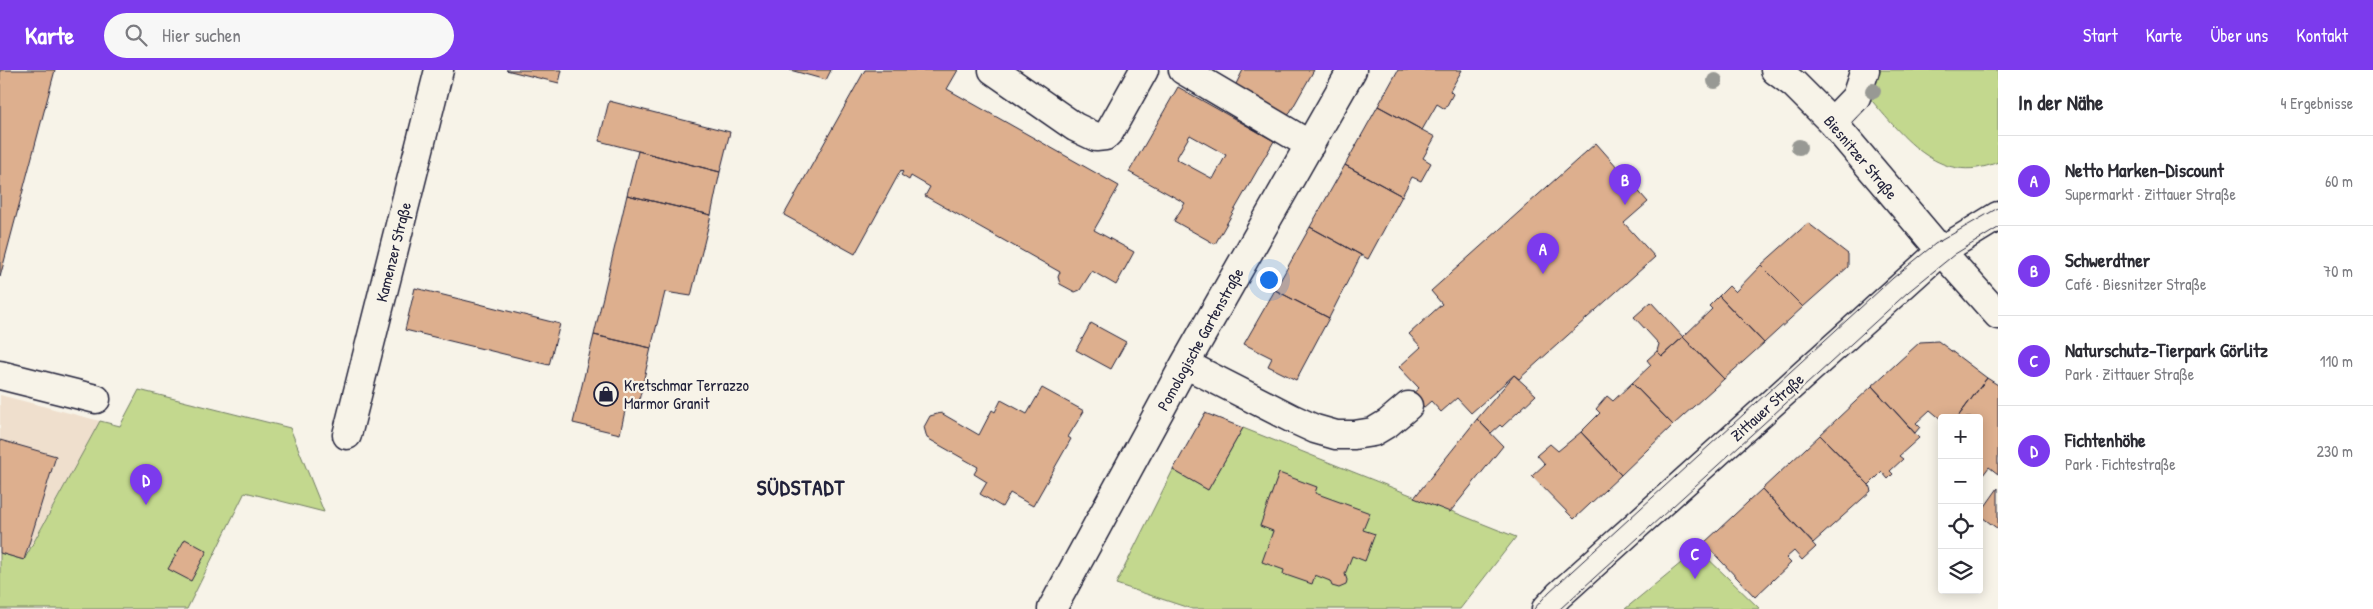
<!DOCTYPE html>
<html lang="de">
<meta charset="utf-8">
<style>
:root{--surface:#fff;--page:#f7f7f7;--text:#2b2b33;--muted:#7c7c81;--line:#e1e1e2;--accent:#7c3aed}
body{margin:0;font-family:"Patrick Hand",sans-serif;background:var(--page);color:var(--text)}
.controls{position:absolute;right:15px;bottom:15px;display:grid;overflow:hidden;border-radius:5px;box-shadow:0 2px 12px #0003}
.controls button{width:45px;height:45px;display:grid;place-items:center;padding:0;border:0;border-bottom:1px solid var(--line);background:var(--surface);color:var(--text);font:25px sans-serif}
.you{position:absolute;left:1268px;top:209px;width:18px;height:18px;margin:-12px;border:4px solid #fff;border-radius:50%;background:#1a73e8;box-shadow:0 0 0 8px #1a73e833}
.badge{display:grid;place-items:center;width:32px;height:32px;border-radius:50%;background:var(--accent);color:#fff;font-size:16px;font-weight:700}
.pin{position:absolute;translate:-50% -41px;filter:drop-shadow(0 1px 2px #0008)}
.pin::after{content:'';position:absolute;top:26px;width:18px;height:15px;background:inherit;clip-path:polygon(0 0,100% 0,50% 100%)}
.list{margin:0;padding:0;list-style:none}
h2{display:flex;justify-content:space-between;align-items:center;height:65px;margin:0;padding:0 20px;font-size:21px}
h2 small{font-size:16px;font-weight:400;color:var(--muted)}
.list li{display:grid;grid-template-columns:32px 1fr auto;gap:15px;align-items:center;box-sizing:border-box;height:90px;padding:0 20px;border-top:1px solid var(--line)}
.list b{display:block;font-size:19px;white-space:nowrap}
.list p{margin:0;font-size:16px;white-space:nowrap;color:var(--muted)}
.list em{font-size:16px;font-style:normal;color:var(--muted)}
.icon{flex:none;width:28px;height:28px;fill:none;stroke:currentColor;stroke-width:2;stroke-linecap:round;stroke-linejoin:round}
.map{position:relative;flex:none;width:1998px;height:539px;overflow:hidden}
header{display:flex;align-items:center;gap:30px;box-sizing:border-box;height:70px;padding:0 25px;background:var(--accent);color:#fff}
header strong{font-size:24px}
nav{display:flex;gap:28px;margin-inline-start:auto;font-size:18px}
.search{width:350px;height:45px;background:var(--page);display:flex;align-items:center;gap:12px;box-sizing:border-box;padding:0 18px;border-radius:28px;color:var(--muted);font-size:19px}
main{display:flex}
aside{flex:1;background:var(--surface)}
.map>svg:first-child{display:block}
.built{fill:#efdfcd}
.green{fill:#c3d88e;stroke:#727d64}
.building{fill:#ddaf8e;stroke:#22223b;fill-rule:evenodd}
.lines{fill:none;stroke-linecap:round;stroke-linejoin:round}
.minor-casing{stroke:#22223b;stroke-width:31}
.major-casing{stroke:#22223b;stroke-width:31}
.minor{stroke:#f7f3e8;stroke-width:28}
.major{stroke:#f7f3e8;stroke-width:28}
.tram{stroke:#22223b;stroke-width:1}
.tree{fill:#989994}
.labels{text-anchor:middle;stroke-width:4.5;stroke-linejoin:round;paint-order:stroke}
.street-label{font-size:16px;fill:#22223b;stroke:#f7f3e8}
.poi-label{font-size:16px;fill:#22223b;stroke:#f7f3e8;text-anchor:start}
.district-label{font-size:21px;font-weight:bold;letter-spacing:1px;fill:#22223b;stroke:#f7f3e8}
</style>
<header>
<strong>Karte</strong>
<div class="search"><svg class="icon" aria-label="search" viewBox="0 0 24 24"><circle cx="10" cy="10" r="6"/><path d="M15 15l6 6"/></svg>Hier suchen</div>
<nav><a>Start</a><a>Karte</a><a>Über uns</a><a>Kontakt</a></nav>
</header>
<main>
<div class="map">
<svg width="1998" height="539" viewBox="0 0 1998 539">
<rect width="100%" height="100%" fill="#f7f3e8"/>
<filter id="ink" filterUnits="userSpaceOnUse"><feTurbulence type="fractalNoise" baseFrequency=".02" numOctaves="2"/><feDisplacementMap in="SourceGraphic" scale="10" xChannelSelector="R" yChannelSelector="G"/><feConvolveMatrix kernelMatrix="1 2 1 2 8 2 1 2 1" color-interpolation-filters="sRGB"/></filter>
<g filter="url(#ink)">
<path class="built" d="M0,325L100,351L0,532Z"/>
<path class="green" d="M1871,0H1998V92C1937,118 1901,63 1865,23Z
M139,320L290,358L324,442L245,422L187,539H0V483L24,490L100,351L120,356Z
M1243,358L1516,467L1460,539H1192L1116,514L1173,400L1208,420Z
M1698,479L1760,539H1625Z"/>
<path class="building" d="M0,0H55L0,207Z
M506,0H562L559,13Z
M790,0H831L826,10Z
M865,0H958L947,19L1119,116L1094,160L1134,182L1116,215L1092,201L1080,220L1075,222L1060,214L1058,207L1060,202L925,126L930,117L911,106L909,110L901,105L903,102L901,100L855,184L784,145Z
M1243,0H1314L1288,46L1235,16Z
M1398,0H1462L1450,21L1453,24L1445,39L1437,34L1422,60L1378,36Z
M1178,17L1274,71L1215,174L1174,151L1185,133L1129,102ZM1190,65L1226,85L1213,109L1176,89Z
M609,31L730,62L720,102L599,71Z
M1378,36L1435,67L1423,88L1431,93L1421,111L1412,107L1402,126L1345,95Z
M1596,73L1648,132L1624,153L1655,187L1519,309L1514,305L1471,343L1457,328L1441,342L1431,331L1415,345L1403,332L1419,318L1399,297L1421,277L1409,264L1442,234L1431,221Z
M638,81L720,102L711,145L627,125Z
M1345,95L1402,126L1368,189L1310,157Z
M627,125L711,145L691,226L665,222L651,278L594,265Z
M1808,153L1848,184V197L1803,237L1761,195Z
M1310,157L1361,185L1329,248L1275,220Z
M1761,195L1803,237L1764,273L1719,226L1729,216L1735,222Z
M415,218L560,254L549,295L405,260Z
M1275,220L1329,248L1296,310L1268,296L1272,288L1244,274Z
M1719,226L1764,273L1724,309L1683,267L1712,239L1709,236Z
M1651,232L1683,267L1662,286L1657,281L1659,274L1634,247Z
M1091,253L1126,272L1111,299L1076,280Z
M594,265L651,278L637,339L626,336L620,364L573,353Z
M1683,267L1724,309L1673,355L1632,313L1651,295L1647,290L1657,281L1662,286Z
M1938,271L1987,308L1957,348H1942V350L1930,340L1916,353L1920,357L1915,363L1872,316L1920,272Z
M1514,305L1536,325L1502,357L1500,355L1491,363L1477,349Z
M1987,308L1998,315V404L1989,397L1983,405L1979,401V348H1957Z
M1632,313L1673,355L1621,405L1581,362L1600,343L1596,339L1607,326L1613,331Z
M1872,316L1919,368L1899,386L1903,389L1890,401L1893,404L1888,409L1882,402L1869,415L1820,365Z
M1042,318L1084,341L1068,367L1071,369L1033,436L1010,423L1002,437L980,424L987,412L974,404L978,397L927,368L924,357L930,346L941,343L979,365L992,340L995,342L1001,330L1027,344Z
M1205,343L1243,358L1208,420L1173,400Z
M1477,349L1503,376L1450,442L1414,428Z
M1581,362L1621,405L1574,449L1532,406L1545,394L1537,385L1550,374L1558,381Z
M1820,365L1869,415L1871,421L1813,473L1762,419Z
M0,370L56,386L24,490L0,483Z
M1279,403L1317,417L1315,423L1370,443L1363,460L1375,464L1365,491L1352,486L1345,504L1347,510L1346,515L1339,518L1332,516L1330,511L1315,505L1312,514L1283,504L1284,500L1262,492L1273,461L1260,456Z
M1998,418V459L1979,445Z
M1762,419L1816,477L1802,490L1794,481L1786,488L1791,493L1755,527L1704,473Z
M185,469L207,481L191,511L168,499Z"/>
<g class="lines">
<g class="minor-casing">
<path id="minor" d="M993,0L1075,57L1096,67L1105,66L1110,61L1144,0
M1183,0L1310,75
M1832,52L1856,27L1865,0
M1998,146L1941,181L1998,245
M1185,294L1291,348L1315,359L1336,365H1354L1373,362L1388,353L1408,336
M0,305L96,329
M347,365L439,0
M1052,539L1185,294L1352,0"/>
</g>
<g class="major-casing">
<path id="major" d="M1546,539L1559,525L1941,181L1832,52L1794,14L1775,0"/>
</g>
<use href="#minor" class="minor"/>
<use href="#major" class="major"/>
<path class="tram" d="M1534,539L1549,522L1893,208L1935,174L1998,138
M1560,539L1908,222L1955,184L1998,158"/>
</g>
<g class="tree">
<circle cx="1715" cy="11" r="8"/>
<circle cx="1873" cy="21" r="8"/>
<circle cx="1799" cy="77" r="8"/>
</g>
</g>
<defs>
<g id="shop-ring" transform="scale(1.25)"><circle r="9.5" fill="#f7f3e8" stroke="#22223b" stroke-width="1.5"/><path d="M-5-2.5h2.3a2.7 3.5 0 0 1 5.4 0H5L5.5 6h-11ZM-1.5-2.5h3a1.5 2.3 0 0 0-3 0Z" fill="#22223b"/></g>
</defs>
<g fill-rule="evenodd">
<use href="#shop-ring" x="606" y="324"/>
</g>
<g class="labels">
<g class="street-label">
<text transform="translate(1861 87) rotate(50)" y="6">Biesnitzer Straße</text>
<text transform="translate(393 182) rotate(-76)" y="6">Kamenzer Straße</text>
<text transform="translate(1200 269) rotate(-61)" y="6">Pomologische Gartenstraße</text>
<text transform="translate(1767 337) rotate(-42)" y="6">Zittauer Straße</text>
</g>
<g class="poi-label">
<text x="624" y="321">Kretschmar Terrazzo<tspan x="624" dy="18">Marmor Granit</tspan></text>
</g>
<g class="district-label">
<text x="801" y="425">SÜDSTADT</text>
</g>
</g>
</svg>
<div class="controls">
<button>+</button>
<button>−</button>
<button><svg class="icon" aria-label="locate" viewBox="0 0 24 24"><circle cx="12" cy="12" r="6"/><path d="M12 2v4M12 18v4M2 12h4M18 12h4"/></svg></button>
<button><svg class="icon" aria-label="layers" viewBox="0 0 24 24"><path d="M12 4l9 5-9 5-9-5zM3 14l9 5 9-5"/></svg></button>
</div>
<div class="you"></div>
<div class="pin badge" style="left:1543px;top:204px">A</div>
<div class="pin badge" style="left:1625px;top:135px">B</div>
<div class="pin badge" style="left:1695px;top:509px">C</div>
<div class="pin badge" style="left:146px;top:435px">D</div>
</div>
<aside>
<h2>In der Nähe<small>4 Ergebnisse</small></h2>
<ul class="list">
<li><span class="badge">A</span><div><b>Netto Marken-Discount</b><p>Supermarkt · Zittauer Straße</p></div><em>60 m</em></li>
<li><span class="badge">B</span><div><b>Schwerdtner</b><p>Café · Biesnitzer Straße</p></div><em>70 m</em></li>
<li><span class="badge">C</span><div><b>Naturschutz-Tierpark Görlitz</b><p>Park · Zittauer Straße</p></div><em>110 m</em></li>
<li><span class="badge">D</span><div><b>Fichtenhöhe</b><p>Park · Fichtestraße</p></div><em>230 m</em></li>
</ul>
</aside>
</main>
